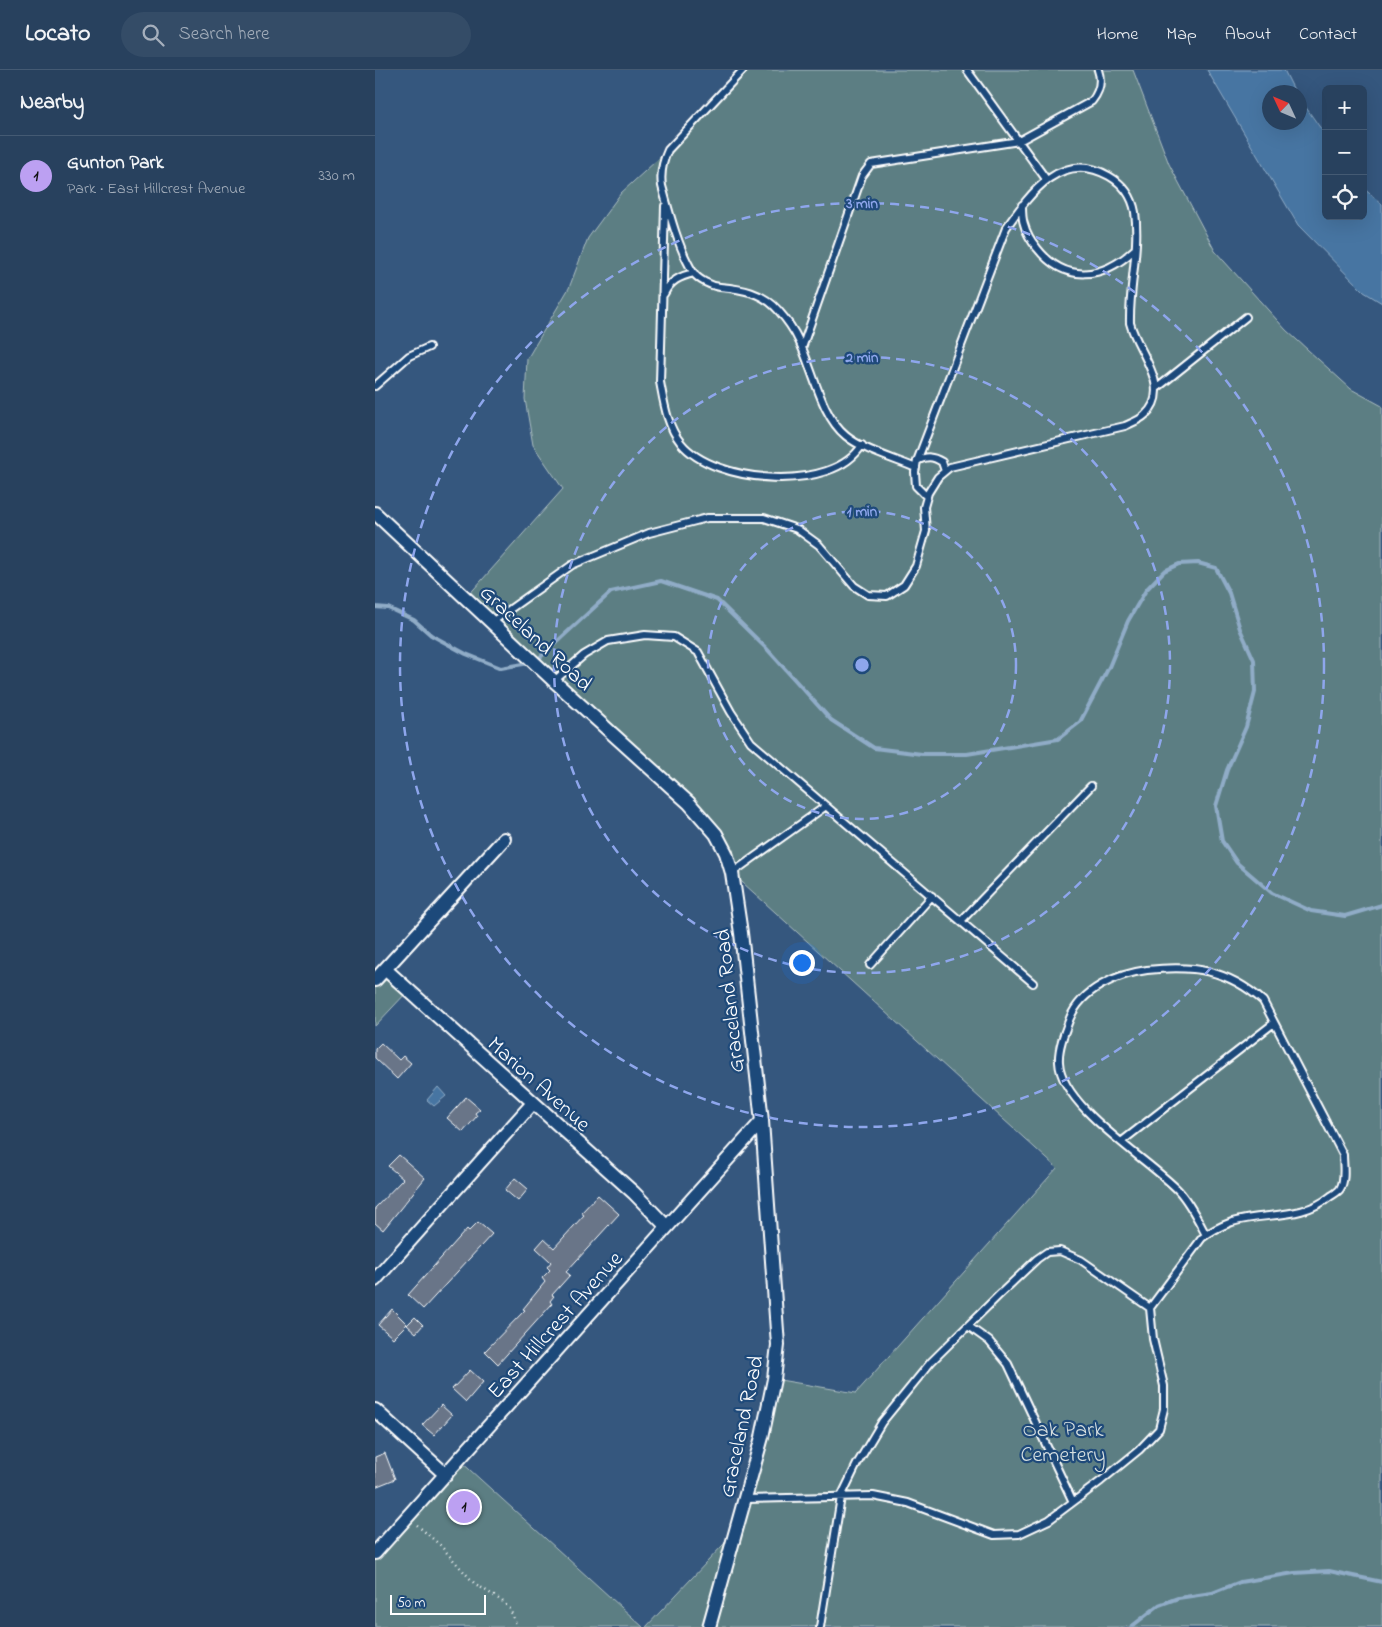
<!DOCTYPE html>
<meta charset="utf-8">
<style>
:root{--surface:#28415e;--page:#344c67;--text:#f1f3f6;--muted:#a5afbc;--line:#445a73;--accent:#bca0f2}
body{margin:0;font-family:"Indie Flower",sans-serif;background:var(--page);color:var(--text)}
.controls{position:absolute;right:15px;top:15px;display:grid;overflow:hidden;border-radius:8px;box-shadow:0 5px 20px #0002}
.controls button{width:45px;height:45px;display:grid;place-items:center;padding:0;border:0;border-bottom:1px solid var(--line);background:var(--surface);color:var(--text);font:25px sans-serif}
.compass{position:absolute;left:887px;top:15px;width:45px;height:45px;border-radius:50%;background:var(--surface);box-shadow:0 5px 20px #0002;rotate:314deg}
.scale{position:absolute;left:15px;bottom:12px;width:96px;box-sizing:border-box;padding-left:5px;border:2px solid #fff;border-top:0;font-size:14px;line-height:18px;white-space:nowrap;color:#fff;-webkit-text-stroke:4px #1f4a7a;paint-order:stroke}
.you{position:absolute;left:426px;top:892px;width:18px;height:18px;margin:-12px;border:4px solid #fff;border-radius:50%;background:#1a73e8;box-shadow:0 0 0 8px #1a73e833}
.badge{display:grid;place-items:center;width:32px;height:32px;border-radius:50%;background:var(--accent);color:#111;font-size:16px;font-weight:700}
.pin{position:absolute;translate:-50% -50%;border:2px solid #fff;box-shadow:0 1px 5px #0006}
.list{margin:0;padding:0;list-style:none}
h2{display:flex;justify-content:space-between;align-items:center;height:65px;margin:0;padding:0 20px;font-size:21px}
h2 small{font-size:16px;font-weight:400;color:var(--muted)}
.list li{display:grid;grid-template-columns:32px 1fr auto;gap:15px;align-items:center;box-sizing:border-box;height:80px;padding:0 20px;border-top:1px solid var(--line)}
.list b{display:block;font-size:19px;white-space:nowrap}
.list p{margin:0;font-size:16px;white-space:nowrap;color:var(--muted)}
.list em{font-size:16px;font-style:normal;color:var(--muted)}
.icon{flex:none;width:28px;height:28px;fill:none;stroke:currentColor;stroke-width:2;stroke-linecap:round;stroke-linejoin:round}
.map{position:relative;flex:none;width:1007px;height:1557px;overflow:hidden}
header{display:flex;align-items:center;gap:30px;box-sizing:border-box;height:70px;padding:0 25px;background:var(--surface);border-bottom:1px solid var(--line)}
header strong{font-size:24px}
nav{display:flex;gap:28px;margin-inline-start:auto;font-size:18px}
.search{width:350px;height:45px;background:var(--page);display:flex;align-items:center;gap:12px;box-sizing:border-box;padding:0 18px;border-radius:28px;color:var(--muted);font-size:19px}
main{display:flex}
aside{flex:1;background:var(--surface)}
.map>svg:first-child{display:block}
.green{fill:#5b7e83;stroke:#adbec1}
.water{fill:#4675a2;stroke:#90acc7}
.lines{fill:none;stroke-linecap:round;stroke-linejoin:round}
.stream{stroke:#90acc7;stroke-width:4}
.building{fill:#697588;stroke:#fff}
.lane-casing{stroke:#fff;stroke-width:10}
.street-casing{stroke:#fff;stroke-width:16}
.path{stroke:#fff;stroke-width:2.5;stroke-dasharray:1 4;stroke-linecap:butt}
.lane{stroke:#1f4a7a;stroke-width:6}
.street{stroke:#1f4a7a;stroke-width:12}
.ring{fill:none;stroke:#8ea6ec;stroke-width:2.5;stroke-dasharray:9 6}
.labels{text-anchor:middle;stroke-width:4.5;stroke-linejoin:round;paint-order:stroke}
.street-label{font-size:22px;fill:#fff;stroke:#1f4a7a}
.park-label{font-size:22px;fill:#d6dfe0;stroke:#1f4a7a}
.centre{fill:#8ea6ec;stroke:#1f4a7a;stroke-width:2.5}
.ring-label{font-size:15px;text-anchor:middle;font-weight:bold;fill:#8ea6ec;stroke:#1f4a7a;stroke-width:4.5;stroke-linejoin:round;paint-order:stroke}
</style>
<header>
<strong>Locato</strong>
<div class="search"><svg class="icon" aria-label="search" viewBox="0 0 24 24"><circle cx="10" cy="10" r="6"/><path d="M15 15l6 6"/></svg>Search here</div>
<nav><a>Home</a><a>Map</a><a>About</a><a>Contact</a></nav>
</header>
<main>
<aside>
<h2>Nearby<small></small></h2>
<ul class="list">
<li><span class="badge">1</span><div><b>Gunton Park</b><p>Park · East Hillcrest Avenue</p></div><em>330 m</em></li>
</ul>
</aside>
<div class="map">
<svg width="1007" height="1557" viewBox="0 0 1007 1557">
<rect width="100%" height="100%" fill="#35577e"/>
<filter id="ink" filterUnits="userSpaceOnUse"><feTurbulence type="fractalNoise" baseFrequency=".02" numOctaves="2"/><feDisplacementMap in="SourceGraphic" scale="10" xChannelSelector="R" yChannelSelector="G"/><feConvolveMatrix kernelMatrix="1 2 1 2 8 2 1 2 1" color-interpolation-filters="sRGB"/></filter>
<g filter="url(#ink)">
<path class="green" d="M368,0H758L794,94L840,181L911,260L976,319L1007,336V1557H271L362,1460L399,1309L481,1323L682,1098L357,803L341,764L91,528L188,419L158,375L150,329L152,289L194,218L213,168L246,123L293,80Z
M10,899L33,921L0,956V910Z
M84,1390L268,1557H0V1483Z"/>
<path class="water" d="M832,0H909L920,22H894V52H924L925,29L951,66V146H988V118L1007,134V233L989,222L923,155Z
M63,1017L71,1026L59,1036L52,1030Z"/>
<g class="lines">
<path class="stream" d="M0,537L13,538L39,550L56,565L91,584L126,598L154,593
M161,591L236,522L286,511L342,530L392,579L456,650L499,678L547,684H592L683,669L705,652L734,597L753,551L771,520L789,501L804,494L823,493L841,498L854,523L865,559L879,590L880,622L871,657L852,700L841,736L847,771L862,793L897,823L936,841L970,846L1007,835
M756,1557L784,1535L803,1528L837,1523L865,1512L919,1503L954,1501L1007,1512"/>
</g>
<path class="building" d="M6,973L24,990L28,986L36,993L22,1009L0,988V979Z
M91,1027L105,1039L100,1043L102,1046L88,1062L72,1048Z
M24,1085L50,1108L8,1160L0,1153V1138L28,1109L13,1096Z
M140,1108L153,1119L143,1131L130,1120Z
M223,1125L244,1144L191,1202L195,1205L177,1225L179,1226L175,1231L177,1234L123,1294L110,1281L150,1240L148,1239L170,1212L167,1208L175,1200L172,1197L176,1192L161,1178L169,1169L179,1178L209,1145L206,1143Z
M103,1152L117,1164L48,1239L33,1225L92,1159L94,1161Z
M17,1239L32,1254L18,1268L3,1255Z
M40,1247L48,1255L41,1263L32,1255Z
M95,1300L108,1312L91,1332L77,1319Z
M66,1335L77,1345L59,1365L47,1355Z
M10,1383L20,1409L0,1417V1387Z"/>
<g class="lines">
<g class="lane-casing">
<path id="lane" d="M368,0L293,80C287,93 285,103 287,116C294,142 304,180 318,202C323,210 336,216 345,217C367,219 387,222 403,240C411,249 419,260 424,271C438,299 446,346 471,366C488,380 520,389 541,398
M592,0L671,109
M647,135C647,141 647,149 649,154C651,162 657,172 662,178C690,214 728,209 759,180
M290,136L285,312C289,333 292,356 306,373C339,414 458,424 487,375
M289,224C295,211 305,206 319,203
M427,278L487,106L496,94L644,71L717,31C724,22 727,11 723,0
M0,316L34,286L54,277
M782,318L871,247
M542,391C552,386 557,386 567,392L570,401
M117,552L197,495L274,463L332,448H389L422,459L444,475L479,516L493,525L512,526L529,515L541,496L551,461L549,437L553,423L563,407L575,397L750,356C756,353 765,350 770,345C799,319 762,281 755,253C754,216 765,178 760,142C757,125 748,114 734,106C687,79 656,122 631,158L542,391L540,402L541,416L552,427
M179,611L209,585L233,571L270,565L299,567L323,582L356,642L376,672L658,913
M357,803L451,736
M586,851L716,716
M495,895L557,826
M746,1072L899,953
M775,1238L827,1168C836,1161 846,1156 857,1152C891,1142 927,1150 956,1126C959,1124 963,1122 965,1119C971,1110 968,1095 968,1085L888,931C852,899 818,895 772,900C742,904 707,919 695,948C690,961 683,978 684,992C686,1037 773,1089 803,1120C815,1133 823,1150 831,1165
M593,1256L614,1271L633,1294L698,1432
M370,1429L498,1426L533,1433L619,1465L644,1464L674,1450L726,1411L764,1380L784,1359L789,1339V1316L778,1269L775,1238L706,1190L685,1181L672,1182L662,1189L623,1226L556,1292L507,1352L482,1394L466,1427L445,1557"/>
</g>
<g class="street-casing">
<path id="street" d="M0,443L179,611L314,733L341,764L351,783L357,803L366,863L387,1051L403,1275L399,1309L387,1367L334,1557
M10,899L259,1123L292,1157
M0,910L129,769
M0,1210L158,1033
M0,1340L71,1405
M0,1483L387,1051"/>
</g>
<path class="path" d="M42,1455L65,1475L99,1513L127,1531L135,1539L142,1557"/>
<use href="#lane" class="lane"/>
<use href="#street" class="street"/>
</g>
</g>
<g class="ring">
<circle cx="487" cy="595" r="154"/>
<circle cx="487" cy="595" r="308"/>
<circle cx="487" cy="595" r="462"/>
</g>
<g class="labels">
<g class="street-label">
<text transform="translate(162 567) rotate(43)" y="8">Graceland Road</text>
<text transform="translate(353 931) rotate(-96)" y="8">Graceland Road</text>
<text transform="translate(165 1013) rotate(42)" y="8">Marion Avenue</text>
<text transform="translate(179 1254) rotate(-48)" y="8">East Hillcrest Avenue</text>
<text transform="translate(365 1356) rotate(-78)" y="8">Graceland Road</text>
</g>
<g class="park-label">
<text x="688" y="1366">Oak Park<tspan x="688" dy="25">Cemetery</tspan></text>
</g>
</g>
<circle cx="487" cy="595" r="8" class="centre"/>
<g class="ring-label">
<text x="487" y="138">3 min</text>
<text x="487" y="292">2 min</text>
<text x="487" y="446">1 min</text>
</g>
</svg>
<div class="controls">
<button>+</button>
<button>−</button>
<button><svg class="icon" aria-label="locate" viewBox="0 0 24 24"><circle cx="12" cy="12" r="6"/><path d="M12 2v4M12 18v4M2 12h4M18 12h4"/></svg></button>
</div>
<svg class="compass" viewBox="-18 -18 36 36"><path d="M0-13l5 13h-10z" fill="#e53935"/><path d="M0 13l5-13h-10z" fill="#a5afbc"/></svg>
<div class="scale">50 m</div>
<div class="you"></div>
<div class="pin badge" style="left:89px;top:1437px">1</div>
</div>
</main>
